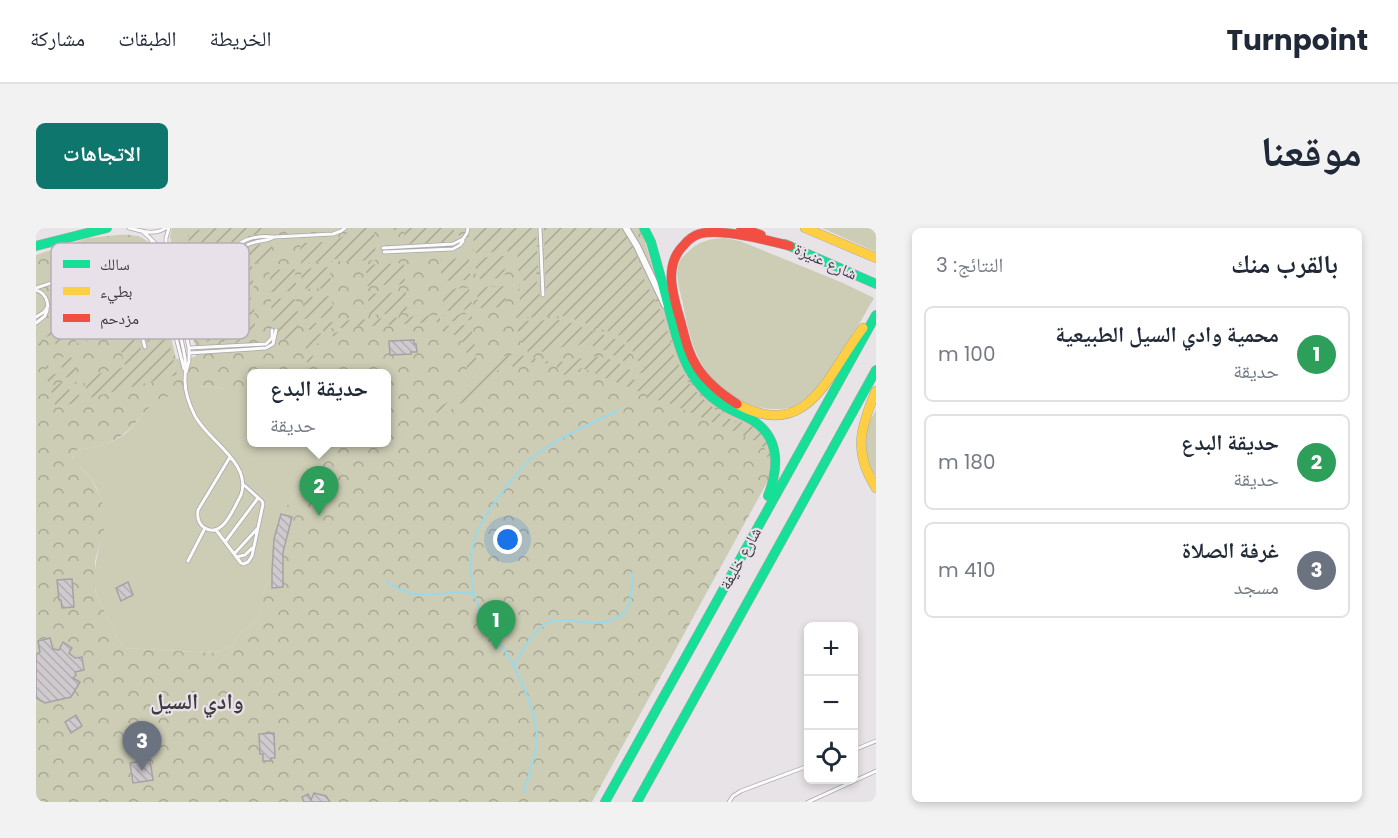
<!DOCTYPE html>
<html lang="ar">
<meta charset="utf-8">
<style>
:root{--surface:#fff;--page:#f2f2f3;--text:#1f2937;--muted:#747a83;--line:#e0e1e3;--accent:#0f766e}
body{margin:0;font-family:Poppins,"Noto Naskh Arabic",sans-serif;background:var(--page);color:var(--text);direction:rtl}
.controls{position:absolute;right:18px;bottom:18px;display:grid;overflow:hidden;border-radius:9px;box-shadow:0 3px 9px #0003}
.controls button{width:54px;height:54px;display:grid;place-items:center;padding:0;border:0;border-bottom:2px solid var(--line);background:var(--surface);color:var(--text);font:30px sans-serif}
.you{position:absolute;left:472px;top:312px;width:21px;height:21px;margin:-15px;border:4px solid #fff;border-radius:50%;background:#1a73e8;box-shadow:0 0 0 9px #1a73e833}
.badge{display:grid;place-items:center;width:39px;height:39px;border-radius:50%;background:var(--accent);color:#fff;font-size:20px;font-weight:700}
.pin{position:absolute;translate:-50% -50px;filter:drop-shadow(0 2px 3px #0008)}
.pin::after{content:'';position:absolute;top:32px;width:21px;height:18px;background:inherit;clip-path:polygon(0 0,100% 0,50% 100%)}
.popup{position:absolute;left:211px;top:141px;width:144px;height:78px;box-sizing:border-box;display:grid;place-content:center;border-radius:9px;background:var(--surface);filter:drop-shadow(0 2px 4px #0005);font-size:20px;white-space:nowrap;color:var(--muted)}
.popup b{font-size:22px;color:var(--text)}
.popup::after{content:'';position:absolute;left:50%;top:100%;margin-left:-12px;border:12px solid transparent;border-top-color:var(--surface)}
.list{margin:0;padding:0;list-style:none}
h2{display:flex;justify-content:space-between;align-items:center;height:78px;margin:0;padding:0 24px;font-size:26px}
h2 small{font-size:20px;font-weight:400;color:var(--muted)}
.list li{display:grid;grid-template-columns:39px 1fr auto;gap:18px;align-items:center;box-sizing:border-box;height:96px;margin:0 12px 12px;padding:0 12px;border:2px solid var(--line);border-radius:9px}
.list b{display:block;font-size:22px;white-space:nowrap}
.list p{margin:0;font-size:20px;white-space:nowrap;color:var(--muted)}
.list em{font-size:20px;font-style:normal;color:var(--muted)}
.icon{flex:none;width:33px;height:33px;fill:none;stroke:currentColor;stroke-width:2;stroke-linecap:round;stroke-linejoin:round}
.map{position:relative;flex:none;width:840px;height:574px;overflow:hidden;direction:ltr;border-radius:9px}
header{display:flex;align-items:center;gap:36px;box-sizing:border-box;height:84px;padding:0 30px;background:var(--surface);border-bottom:2px solid var(--line)}
header strong{font-size:28px}
nav{display:flex;gap:33px;margin-inline-start:auto;font-size:21px}
.intro{display:flex;align-items:center;justify-content:space-between;box-sizing:border-box;height:144px;padding:0 36px}
h1{margin:0;font-size:42px}
.button{padding:15px 27px;border-radius:9px;background:var(--accent);color:#fff;font-size:21px;font-weight:700}
main{display:flex;gap:36px;padding:0 36px}
aside{flex:1;background:var(--surface);border-radius:9px;box-shadow:0 3px 9px #0003}
.map>svg:first-child{display:block}
.grass{fill:#cdcdb6}
.park{fill:url(#park-crowns);fill-rule:evenodd}
.garden{fill:url(#garden-furrows)}
.lines{fill:none;stroke-linecap:round;stroke-linejoin:round}
.stream{stroke:#9ad9e9;stroke-width:2}
.building{fill:url(#building-back-hatch);stroke:#a5a2a4;stroke-width:1.5}
.lane-casing{stroke:#aaa7aa;stroke-width:4.5}
.street-casing{stroke:#aaa7aa;stroke-width:8}
.fast-casing{stroke:#aaa7aa;stroke-width:10}
.slow-casing{stroke:#aaa7aa;stroke-width:10}
.jam-casing{stroke:#aaa7aa;stroke-width:10}
.lane{stroke:#fbfbfb;stroke-width:3}
.street{stroke:#fbfbfb;stroke-width:6}
.fast{stroke:#16e098;stroke-width:9}
.slow{stroke:#ffcf43;stroke-width:9}
.jam{stroke:#f24e42;stroke-width:9}
.labels{text-anchor:middle;stroke-width:4.5;stroke-linejoin:round;paint-order:stroke}
.street-label{font-size:16px;fill:#3e3b3e;stroke:#e9e1e9}
.district-label{font-size:22px;font-weight:bold;fill:#3e3b3e;stroke:#e9e1e9}
.key{fill:#e9e1e9;stroke:#b6afb6;stroke-width:1.5}
.key-label{font-size:16px;fill:#3e3b3e}
</style>
<header>
<strong>Turnpoint</strong>
<nav><a>الخريطة</a><a>الطبقات</a><a>مشاركة</a></nav>
</header>
<div class="intro"><h1>موقعنا</h1><a class="button">الاتجاهات</a></div>
<main>
<aside>
<h2>بالقرب منك<small>النتائج: 3</small></h2>
<ul class="list">
<li><span class="badge" style="background:#2e9e5b">1</span><div><b>محمية وادي السيل الطبيعية</b><p>حديقة</p></div><em>100 m</em></li>
<li><span class="badge" style="background:#2e9e5b">2</span><div><b>حديقة البدع</b><p>حديقة</p></div><em>180 m</em></li>
<li><span class="badge" style="background:#6b7280">3</span><div><b>غرفة الصلاة</b><p>مسجد</p></div><em>410 m</em></li>
</ul>
</aside>
<div class="map">
<svg width="840" height="574" viewBox="0 0 840 574">
<defs>
<pattern id="park-crowns" width="20" height="18" patternUnits="userSpaceOnUse" patternTransform="scale(1.5)"><rect width="20" height="18" fill="#cdcdb6"/><path d="M2 6a3 3 0 1 1 6 0M12 15a3 3 0 1 1 6 0" fill="none" stroke="#a8a895"/></pattern>
<pattern id="garden-furrows" width="10" height="10" patternUnits="userSpaceOnUse" patternTransform="scale(1.5)"><rect width="10" height="10" fill="#cdcdb6"/><path d="M-1 1l2-2M0 10L10 0M9 11l2-2" fill="none" stroke="#a8a895"/></pattern>
<pattern id="building-back-hatch" width="6" height="6" patternUnits="userSpaceOnUse" patternTransform="scale(1.5)"><rect width="6" height="6" fill="#cecacd"/><path d="M-1 5l2 2M0 0l6 6M5-1l2 2" fill="none" stroke="#b2aeb1"/></pattern>
</defs>
<rect width="100%" height="100%" fill="#e7e3e7"/>
<path class="grass" d="M786,0H840V24Z
M688,10L704,13L807,55L838,70C821,99 806,128 785,154C779,161 773,170 766,174C757,181 746,181 736,181C721,180 710,176 697,169C663,148 654,113 647,76C644,62 637,45 645,31C646,29 649,27 651,25C662,13 673,11 688,10Z
M159,158L178,159L193,162L215,172L216,214L275,215L282,242L260,265L245,286L238,311L236,343L231,357L226,367V382L219,394L202,407L196,418L179,425L87,420L61,369C49,326 86,294 55,251C50,244 42,237 36,231L41,222C56,220 73,217 86,208C98,200 105,186 116,177C128,168 144,162 159,158Z
M840,182V249C831,235 825,215 831,199C833,193 837,187 840,182Z"/>
<path class="park" d="M136,0H605L639,115L715,195L740,238L556,574H0V27L52,10C72,9 104,0 114,17L140,131L158,129L160,128V120L151,89L134,9ZM216,146H350V214L275,215L281,242L260,265L245,286L238,311L236,343L231,357L226,367V382L219,394L202,407L196,418L179,425L87,420L61,369L59,361V333L68,301V281L64,267L55,251L36,230L41,222C56,220 73,217 85,208C97,200 104,188 115,178C120,174 126,172 131,169C150,158 173,155 194,163C201,166 208,169 215,172Z"/>
<path class="garden" d="M180,0H234V5C212,7 192,9 187,36H188L187,78H189V87L200,88V87H198V79L206,80L205,66H203L204,75L198,74C195,41 193,17 235,15L236,29L234,34L216,36L218,64L214,65L215,72L218,73L219,105L215,107L212,106C207,113 196,119 188,114L186,106H182L179,112L177,111L171,114L168,112L162,101L164,93L161,90L162,87L158,74L159,72L155,65L156,64C152,43 152,24 153,3Z
M316,0H338L340,32L304,34L303,31H297L296,34L265,36L264,15C282,14 304,17 316,0Z
M357,0H415L425,9L416,14L369,16L368,2H357Z
M437,0H500L502,40H500L501,61H503L504,70H510L508,0H583C596,11 601,29 608,45L607,49L628,90L638,128L651,152L663,167L683,185L700,194L711,195L723,202L732,213L736,221V245L729,221L722,214L626,172L612,173L611,167L546,140L528,147L523,145L520,136C505,136 491,131 479,140L471,135L463,141L453,152L452,151L449,154L451,156C446,163 439,170 431,173C426,175 421,176 417,180C413,183 410,188 406,192L398,181C413,175 425,166 436,154C443,148 447,139 455,134C483,118 492,133 518,134C528,135 536,132 546,130C564,125 578,132 594,142V147C597,153 602,154 608,152L609,143L606,145L602,146L599,141L604,137L609,140V134L602,133L593,116L585,108L532,89L528,88L480,90V83H485L483,57L488,56L487,49H483L481,23L438,25Z
M112,15L120,64V72L129,104L131,106L141,147L53,170L47,150L88,139L93,141L89,138L83,114L86,113L84,105L81,106L74,81L33,92L25,56C34,54 43,50 53,50C80,49 92,70 98,93H96L101,114H103L105,122L113,120C104,85 99,36 50,42C41,43 31,47 22,49L20,40Z
M468,28L469,50L444,51L440,47L439,30Z
M433,30L434,48L430,52L406,53L404,31Z
M368,35L369,56L331,58L330,37Z
M294,39L295,60L270,61L266,58L265,41Z
M259,41L260,58L256,63L235,64L233,42Z
M469,58L470,79L442,80L441,64L445,59Z
M431,60L435,64L436,81L408,83L406,61Z
M370,64L371,85L333,87L332,66Z
M296,68L297,89L268,91L267,73L271,69Z
M257,70L261,74L263,108L259,111L241,112V100H244V92L236,93L235,71Z
M436,86V92L269,102L268,96L297,94V99H300V97H307V94L301,93L404,87V92L408,93V87Z
M62,89L64,95L48,99L52,113L43,116L38,112L34,96Z
M520,92L529,93L584,113L589,117L597,132L593,136C579,128 564,118 547,116C533,114 497,132 488,121C487,119 486,114 485,112C483,106 481,101 481,94L485,93Z
M433,97C438,104 441,131 440,141C439,146 435,149 431,152L429,150C435,127 431,106 403,102V98Z
M28,98L32,114L29,119L21,121L17,107L5,110L8,125H5L0,105Z
M303,104V107C286,109 275,116 277,134L271,135L269,110H272V107Z
M32,128L36,130L41,147L12,154L7,134L11,133L15,147L27,144L23,130Z
M40,151L41,155L32,158L33,162L41,160L45,173L20,180L14,158Z"/>
<g class="lines">
<path class="stream" d="M351,354L361,360L377,366L395,367L418,364L438,365
M478,437C485,425 499,399 513,394C523,391 535,392 545,394C564,396 590,395 594,372C596,363 596,353 597,344
M488,565C492,549 500,527 501,511C502,490 483,444 471,426C465,417 458,409 452,400C435,371 428,331 443,300C449,286 459,274 468,262C478,249 489,234 502,225C527,207 555,196 582,182"/>
</g>
<path class="building" d="M378,112V116H380L381,124H375V126L354,127L353,113Z
M245,286L256,289L247,324V359L236,360V343L238,311Z
M36,351L38,379L26,380L25,372H23L21,352Z
M92,354L97,367L85,373L80,360Z
M14,410L17,421L23,422L27,414L36,420L33,425L39,430L46,429L48,442L39,444L40,447L37,450L44,454L35,469L9,475L0,470V427L4,424L2,413Z
M40,487L46,498L35,505L29,494Z
M238,505L239,530H235V533H227V526H224L223,506Z
M114,532L117,552L97,555L94,535Z
M278,565L290,568L294,574H268L266,569L272,566L275,572Z"/>
<g class="lines">
<g class="lane-casing">
<path id="lane" d="M93,0C107,3 117,8 130,0
M133,0L130,10V17L153,120V133L150,144
M504,0L507,67
M106,3L114,10L117,17L148,141
M114,10L122,18L126,27C131,50 136,72 141,94C144,106 147,118 149,130C150,138 149,146 149,153C149,165 154,178 159,188C173,214 216,235 205,267C198,279 187,311 169,300C162,296 161,289 162,282L194,229
M347,20L417,16L427,11L431,5L432,0
M348,24L417,21L424,17L427,13
M0,60C31,50 74,31 94,69C102,83 104,103 109,119
M0,62C12,66 14,78 9,88L0,95
M196,85C195,62 186,30 211,17C220,12 230,14 238,9
M192,86C191,62 181,24 210,12C218,9 229,8 238,9L297,6L305,3L309,0
M0,89L8,84L12,78
M153,120L230,116L236,110V102
M153,125L230,120L237,116L240,102
M180,302L205,335L207,336L212,334L216,328L227,276L226,273L208,257
M189,314L222,270
M198,326L221,301
M200,329L209,327L216,320
M152,333L169,300
M818,522L840,513
M693,574L697,568L705,563L772,538
M772,574L840,543"/>
</g>
<g class="street-casing">
<path id="street" d="M590,0L601,18L629,77"/>
</g>
<g class="fast-casing">
<path id="fast" d="M608,0L615,14C622,39 629,64 635,89C640,107 644,125 653,141C661,155 673,169 687,177C697,184 709,187 719,194C745,212 742,242 732,268
M749,16L840,56
M0,18L71,0
M569,574L840,87
M601,574L840,142"/>
</g>
<g class="slow-casing">
<path id="slow" d="M769,0L840,30
M840,163C824,200 817,224 840,260
M701,176C773,215 792,145 827,100"/>
</g>
<g class="jam-casing">
<path id="jam" d="M705,0L725,7
M701,176C685,166 671,155 661,139C652,125 649,110 645,95C638,70 626,38 648,17C652,12 657,8 663,6C685,0 731,12 754,18"/>
</g>
<use href="#lane" class="lane"/>
<use href="#street" class="street"/>
<use href="#fast" class="fast"/>
<use href="#slow" class="slow"/>
<use href="#jam" class="jam"/>
</g>
<g class="labels">
<g class="street-label">
<text transform="translate(790 33) rotate(24)" y="6">شارع عنيزة</text>
<text transform="translate(704 330) rotate(-61)" y="6">شارع خليفة</text>
</g>
<g class="district-label">
<text x="161" y="481">وادي السيل</text>
</g>
</g>
<rect x="15" y="15" width="198" height="96" rx="9" class="key"/>
<rect x="27" y="32" width="27" height="8" fill="#16e098"/>
<rect x="27" y="59" width="27" height="8" fill="#ffcf43"/>
<rect x="27" y="86" width="27" height="8" fill="#f24e42"/>
<g class="key-label">
<text x="64" y="42">سالك</text>
<text x="64" y="69">بطيء</text>
<text x="64" y="96">مزدحم</text>
</g>
</svg>
<div class="controls">
<button>+</button>
<button>−</button>
<button><svg class="icon" aria-label="locate" viewBox="0 0 24 24"><circle cx="12" cy="12" r="6"/><path d="M12 2v4M12 18v4M2 12h4M18 12h4"/></svg></button>
</div>
<div class="you"></div>
<div class="pin badge" style="left:460px;top:422px;background:#2e9e5b">1</div>
<div class="pin badge" style="left:283px;top:288px;background:#2e9e5b">2</div>
<div class="popup"><b>حديقة البدع</b>حديقة</div>
<div class="pin badge" style="left:106px;top:543px;background:#6b7280">3</div>
</div>
</main>
